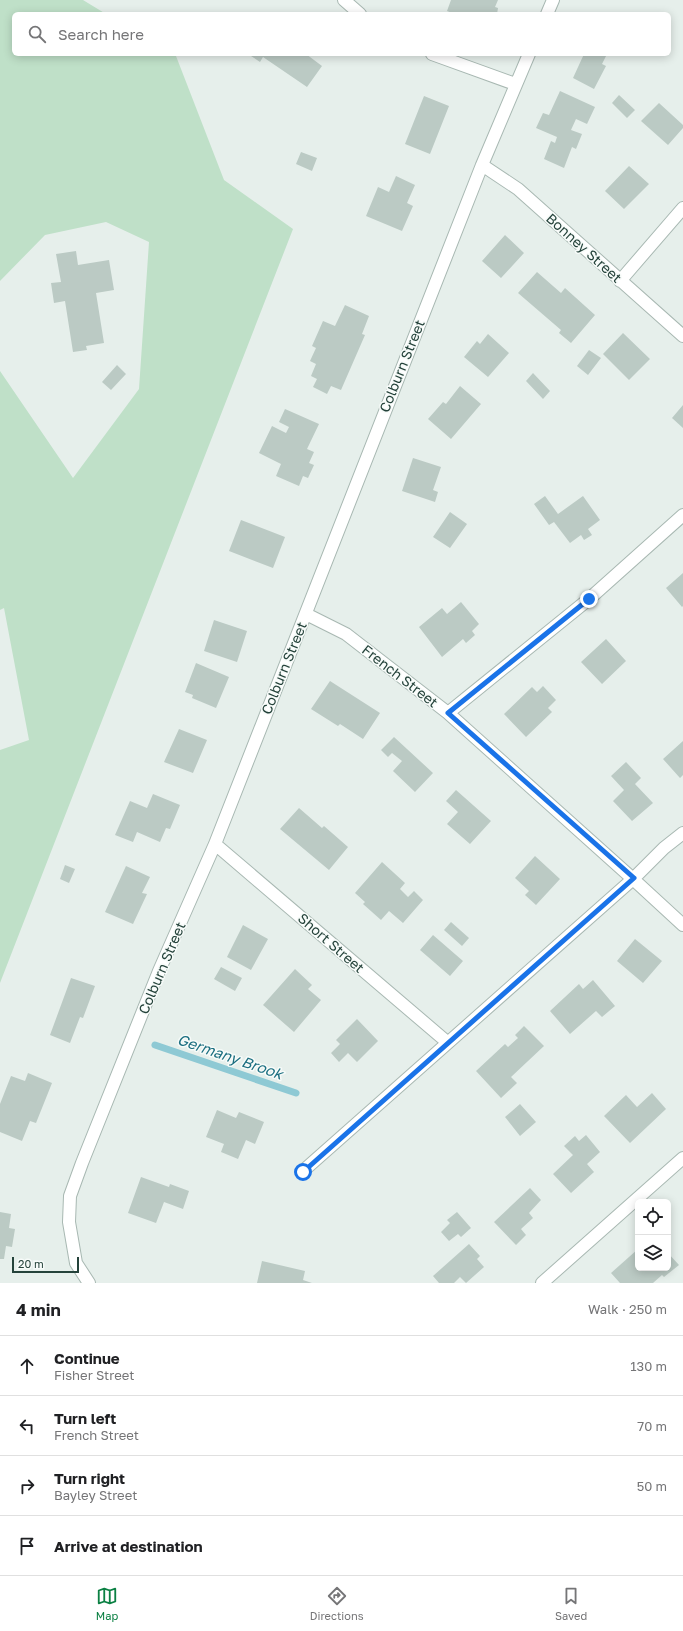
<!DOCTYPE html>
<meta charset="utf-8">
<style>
:root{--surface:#fff;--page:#f6f6f6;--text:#202124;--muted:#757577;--line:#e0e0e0;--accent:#0b8043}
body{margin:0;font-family:"Golos Text",sans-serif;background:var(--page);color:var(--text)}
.controls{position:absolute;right:12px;bottom:12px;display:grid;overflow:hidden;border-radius:6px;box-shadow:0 2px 10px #0003}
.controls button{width:36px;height:36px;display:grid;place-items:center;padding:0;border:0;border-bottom:1px solid var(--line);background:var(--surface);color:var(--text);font:20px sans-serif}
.scale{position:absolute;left:12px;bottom:10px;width:67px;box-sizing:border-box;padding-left:4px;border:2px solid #24423a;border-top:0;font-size:11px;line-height:14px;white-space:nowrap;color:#24423a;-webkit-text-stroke:3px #f7fbf9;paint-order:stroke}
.stop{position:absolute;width:12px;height:12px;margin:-9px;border:3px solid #1a73e8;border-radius:50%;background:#fff}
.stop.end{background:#1a73e8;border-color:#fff;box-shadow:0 1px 4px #0008}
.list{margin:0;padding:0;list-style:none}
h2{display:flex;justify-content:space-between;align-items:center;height:52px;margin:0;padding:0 16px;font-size:17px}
h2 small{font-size:13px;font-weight:400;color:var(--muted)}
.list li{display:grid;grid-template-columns:26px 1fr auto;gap:12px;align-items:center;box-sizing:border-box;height:60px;padding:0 16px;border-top:1px solid var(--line)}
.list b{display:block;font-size:15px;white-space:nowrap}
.list p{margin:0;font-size:13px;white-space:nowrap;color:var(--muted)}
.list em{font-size:13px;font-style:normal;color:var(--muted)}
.icon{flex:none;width:22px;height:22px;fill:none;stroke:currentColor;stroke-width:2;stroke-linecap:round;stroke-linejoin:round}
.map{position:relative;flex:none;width:683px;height:1283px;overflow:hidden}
.search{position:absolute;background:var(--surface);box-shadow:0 2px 10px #0003;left:12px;right:12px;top:12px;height:44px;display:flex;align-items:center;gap:10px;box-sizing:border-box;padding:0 14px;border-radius:6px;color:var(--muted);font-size:15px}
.sheet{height:292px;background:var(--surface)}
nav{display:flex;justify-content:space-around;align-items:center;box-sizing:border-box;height:56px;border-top:1px solid var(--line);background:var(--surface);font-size:11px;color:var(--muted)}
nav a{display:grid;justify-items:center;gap:2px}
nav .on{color:var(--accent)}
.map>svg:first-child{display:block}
.green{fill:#bfe0c8}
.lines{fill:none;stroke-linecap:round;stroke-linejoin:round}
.stream{stroke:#8ec9d4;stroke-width:7}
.building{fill:#bbcac4}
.street-casing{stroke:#a8b8b2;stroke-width:14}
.street{stroke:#fff;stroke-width:12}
.route{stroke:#1a73e8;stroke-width:5}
.labels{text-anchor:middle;stroke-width:3;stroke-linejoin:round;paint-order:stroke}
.street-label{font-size:14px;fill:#24423a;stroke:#f7fbf9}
.water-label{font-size:15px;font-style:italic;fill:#1c6f80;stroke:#f7fbf9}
</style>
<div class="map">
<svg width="683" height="1283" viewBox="0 0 683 1283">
<rect width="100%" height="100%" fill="#e6efeb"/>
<path class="green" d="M0,0H83L106,14H14V54H172L176,56L224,180L293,229L0,983V750L29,740L4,608L0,610V371L73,478L139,389L149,242L106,222L45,235L0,281Z"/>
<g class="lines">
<path class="stream" d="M155,1045L296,1093"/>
</g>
<path class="building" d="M451,0H498L495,7L498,8L497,14H455L447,11Z
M248,54H306L322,66L307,87L263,57L260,62Z
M584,54H607L602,64L606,66L594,89L573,78Z
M560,91L595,107L587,124L576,119L571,130L582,134L576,149L572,147L564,168L544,159L551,141L555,143L557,137L536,128L543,113L549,115Z
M619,95L635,110L627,118L612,103Z
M424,96L449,106L430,154L405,144Z
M659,103L683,125V128L668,145L641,121Z
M301,152L317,158L312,171L296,164Z
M629,166L649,184L624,209L605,191Z
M396,176L415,185L407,203L413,206L402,231L366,216L378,187L389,192Z
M505,235L524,253L501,278L482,261Z
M76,251L78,265L109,260L114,290L96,293L104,343L86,346L87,350L73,352L65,301L54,303L51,283L61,282L56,254Z
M537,272L561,293L565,288L595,315L571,343L559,333L561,330L518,293Z
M345,305L369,316L362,334L365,335L341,390L331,386L327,394L313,387L317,379L311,376L316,364L310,361L316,348L312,346L323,321L335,326Z
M623,333L650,359L629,380L603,354Z
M488,334L509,353L488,377L464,357L477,341L480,344Z
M589,350L601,358L588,375L577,366Z
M117,365L126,374L111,390L102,382Z
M533,373L550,391L543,399L526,381Z
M460,386L481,404L451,439L428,419L443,402L446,404Z
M683,405V428L672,418Z
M285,409L319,424L307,449L314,452L309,463L314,465L308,478L303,476L299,486L276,476L281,464L259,453L272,426L286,433L289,427L279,422Z
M413,458L441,467L433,490L438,492L435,502L402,491Z
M545,496L558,514L583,496L600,520L588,529L592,535L584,540L581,535L570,543L554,522L549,525L534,504Z
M450,512L467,524L450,548L433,537Z
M241,520L285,537L273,568L229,551Z
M683,573V606L682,607L666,588Z
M461,602L479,624L472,631L475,635L466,643L463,639L442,657L419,627L442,608L447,614Z
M214,620L247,631L237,662L204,651Z
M606,639L626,661L602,684L581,662Z
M196,663L229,677L216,708L192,698L193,695L185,692Z
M330,681L380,713L363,739L340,724L338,726L311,709Z
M543,686L556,700L548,708L552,712L526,737L504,714L532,687L537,692Z
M179,729L207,740L193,773L164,762Z
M394,737L433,773L415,792L393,771L402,761L392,753L388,757L381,750Z
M683,741V775L680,778L663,759Z
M626,762L641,778L635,784L653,803L632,821L613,801L624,790L611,776Z
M456,790L491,821L470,844L447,824L458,812L446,801Z
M153,794L180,805L170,829L166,828L160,842L137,832L133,842L115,835L130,801L147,808Z
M299,808L322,828L324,826L348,847L329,870L280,829Z
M535,856L560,879L536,905L525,895L529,891L515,878Z
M382,862L405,883L400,889L408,897L414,891L423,900L403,923L389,911L381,920L363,904L365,902L355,893Z
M65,865L75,869L69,883L60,879Z
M126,866L150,877L142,893L147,894L133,924L105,912Z
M451,922L469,938L462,946L444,930Z
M243,925L268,939L251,970L227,957Z
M433,935L463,961L450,976L420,950Z
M635,939L662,961L643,983L617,961Z
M221,967L242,978L235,991L214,979Z
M295,969L312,985L308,989L321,1000L294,1032L263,1005Z
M71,978L95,986L83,1018L80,1017L70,1043L50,1035Z
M593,980L615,1006L602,1017L596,1011L570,1034L550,1011L579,984L583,989Z
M357,1019L378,1041L357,1062L348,1053L339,1062L331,1053L340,1044L336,1040Z
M524,1026L544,1046L511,1077L517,1083L501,1098L476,1071L505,1044L508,1047L518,1038L515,1035Z
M28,1073L52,1083L36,1123L30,1121L22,1141L0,1132V1104L11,1076L25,1081Z
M652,1093L666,1109L630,1143L604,1116L626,1095L637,1107Z
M520,1104L536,1122L520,1136L505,1117Z
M217,1110L236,1118L239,1112L264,1122L255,1144L246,1140L238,1159L221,1152L224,1144L206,1137Z
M586,1135L600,1152L587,1164L594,1172L571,1193L553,1174L573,1155L564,1146L575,1136L579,1141Z
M141,1177L169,1187L170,1184L189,1191L183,1209L164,1202L156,1223L128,1213Z
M530,1188L541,1200L529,1213L533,1218L521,1229L526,1235L516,1245L494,1222Z
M0,1212L11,1214L9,1228L15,1229L12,1247L6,1246L4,1259H0Z
M457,1212L471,1228L461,1237L458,1234L449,1241L441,1232L450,1223L447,1220Z
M469,1244L480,1256L477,1259L484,1267L466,1283L460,1277L454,1283H439L433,1276Z
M638,1249V1268H668V1253L679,1265L664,1277L662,1275L653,1283H620L611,1273Z
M262,1261L305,1271L303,1280L312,1283H257Z"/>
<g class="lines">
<g class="street-casing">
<path id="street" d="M344,0L360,14
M547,14L553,0
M432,54L515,84
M482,165L518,189L683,336
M620,281L683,208
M306,614L346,634L448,713L633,879L683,925
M448,713L589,599L683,515
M215,844L447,1042
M303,1171L633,879L664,848L683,833
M89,1283L76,1263L69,1222L70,1196L82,1163L159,971L215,844L482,165L529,54
M542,1283L683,1158"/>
</g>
<use href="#street" class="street"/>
</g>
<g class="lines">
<path class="route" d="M303,1172L634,878L448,713L589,599"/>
</g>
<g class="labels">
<g class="street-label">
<text transform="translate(584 248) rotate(42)" y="5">Bonney Street</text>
<text transform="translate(402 366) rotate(-68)" y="5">Colburn Street</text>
<text transform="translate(284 668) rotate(-68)" y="5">Colburn Street</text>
<text transform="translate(400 676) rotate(38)" y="5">French Street</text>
<text transform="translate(331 943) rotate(41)" y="5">Short Street</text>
<text transform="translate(162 968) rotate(-67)" y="5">Colburn Street</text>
</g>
<g class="water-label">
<text transform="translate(230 1057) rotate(19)" y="5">Germany Brook</text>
</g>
</g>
</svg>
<div class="controls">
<button><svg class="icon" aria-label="locate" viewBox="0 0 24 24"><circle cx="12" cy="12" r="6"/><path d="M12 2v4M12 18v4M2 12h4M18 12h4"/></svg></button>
<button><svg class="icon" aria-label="layers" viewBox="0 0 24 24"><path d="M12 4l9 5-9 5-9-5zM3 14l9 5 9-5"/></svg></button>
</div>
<div class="scale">20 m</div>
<div class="stop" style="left:303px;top:1172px"></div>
<div class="stop end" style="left:589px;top:599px"></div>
<div class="search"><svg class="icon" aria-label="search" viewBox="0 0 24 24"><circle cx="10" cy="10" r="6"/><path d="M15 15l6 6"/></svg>Search here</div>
</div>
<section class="sheet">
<h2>4 min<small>Walk · 250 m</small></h2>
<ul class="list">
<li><svg class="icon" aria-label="ahead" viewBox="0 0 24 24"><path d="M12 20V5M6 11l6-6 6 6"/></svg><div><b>Continue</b><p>Fisher Street</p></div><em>130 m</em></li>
<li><svg class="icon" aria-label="left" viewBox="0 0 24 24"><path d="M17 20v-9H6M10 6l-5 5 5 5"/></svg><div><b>Turn left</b><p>French Street</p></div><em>70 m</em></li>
<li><svg class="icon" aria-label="right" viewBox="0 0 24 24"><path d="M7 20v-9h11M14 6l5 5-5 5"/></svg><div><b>Turn right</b><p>Bayley Street</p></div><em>50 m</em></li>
<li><svg class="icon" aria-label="arrive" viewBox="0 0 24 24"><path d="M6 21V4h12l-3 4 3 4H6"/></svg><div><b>Arrive at destination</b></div></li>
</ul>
</section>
<nav>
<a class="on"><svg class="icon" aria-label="map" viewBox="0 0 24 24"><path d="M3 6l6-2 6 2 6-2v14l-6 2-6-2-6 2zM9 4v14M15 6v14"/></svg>Map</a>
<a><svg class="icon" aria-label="directions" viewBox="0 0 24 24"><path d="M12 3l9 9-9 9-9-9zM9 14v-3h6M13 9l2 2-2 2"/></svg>Directions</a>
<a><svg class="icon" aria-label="saved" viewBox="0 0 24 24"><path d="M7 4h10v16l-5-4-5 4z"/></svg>Saved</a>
</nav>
